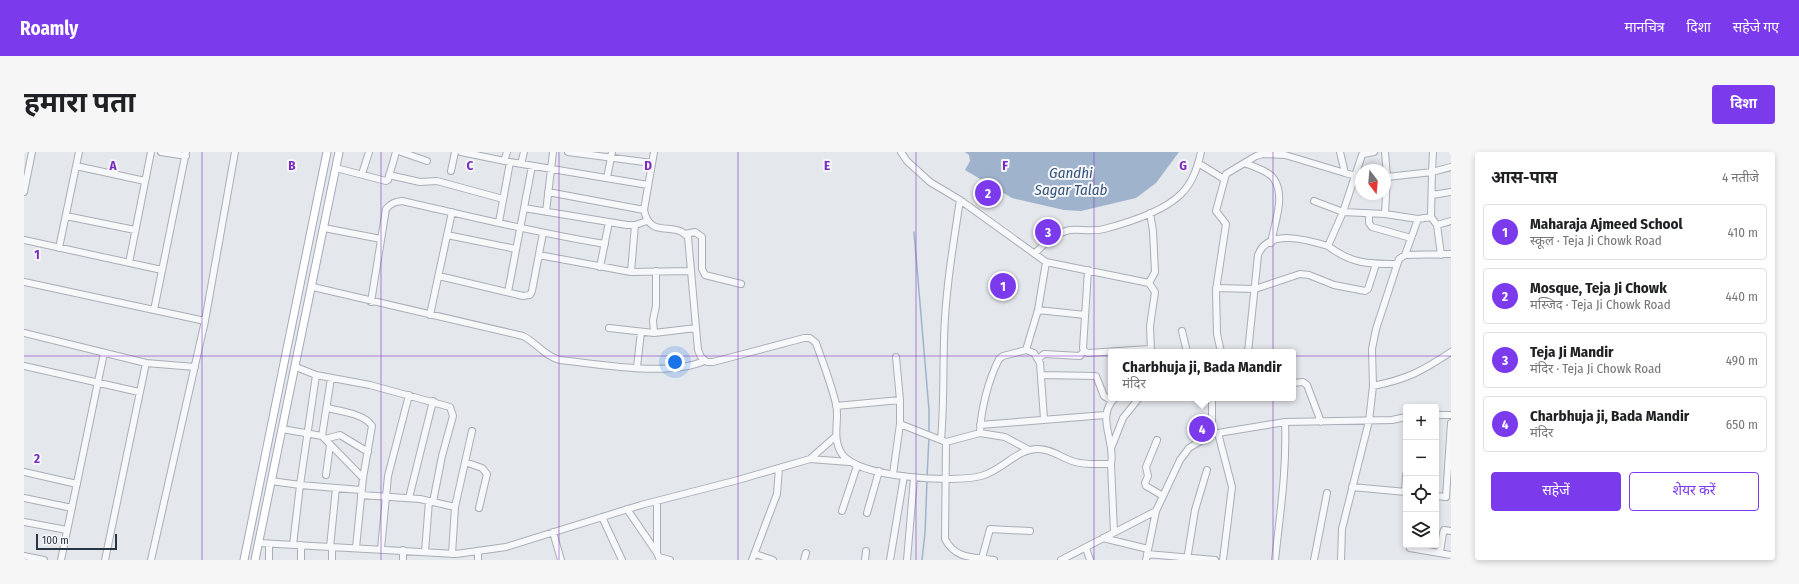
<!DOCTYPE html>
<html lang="hi">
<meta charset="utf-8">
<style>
:root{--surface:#fff;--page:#f6f6f6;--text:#202124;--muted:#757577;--line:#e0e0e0;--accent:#7c3aed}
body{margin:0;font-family:"Fira Sans Condensed","Noto Sans Devanagari",sans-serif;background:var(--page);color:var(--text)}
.controls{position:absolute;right:12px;bottom:12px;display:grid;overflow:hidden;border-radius:4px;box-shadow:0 2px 6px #0003}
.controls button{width:36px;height:36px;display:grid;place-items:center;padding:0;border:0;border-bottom:1px solid var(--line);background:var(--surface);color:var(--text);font:20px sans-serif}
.compass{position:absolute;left:1331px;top:12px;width:36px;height:36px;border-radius:50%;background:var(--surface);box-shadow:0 2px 6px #0003;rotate:164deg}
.scale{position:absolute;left:12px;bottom:10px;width:81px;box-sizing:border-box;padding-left:4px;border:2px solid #2b3445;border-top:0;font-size:11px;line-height:14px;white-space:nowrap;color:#2b3445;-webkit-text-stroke:3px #f4f6f9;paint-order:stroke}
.you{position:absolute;left:651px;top:210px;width:14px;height:14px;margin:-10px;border:3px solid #fff;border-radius:50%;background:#1a73e8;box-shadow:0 0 0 6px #1a73e833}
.badge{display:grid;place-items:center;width:26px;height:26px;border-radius:50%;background:var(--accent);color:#fff;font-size:13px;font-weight:700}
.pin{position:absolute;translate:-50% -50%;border:2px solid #fff;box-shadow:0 1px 4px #0006}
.popup{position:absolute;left:1084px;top:197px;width:188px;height:52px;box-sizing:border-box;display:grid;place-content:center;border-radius:4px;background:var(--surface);filter:drop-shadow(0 1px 3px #0005);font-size:13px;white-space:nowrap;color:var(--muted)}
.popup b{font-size:15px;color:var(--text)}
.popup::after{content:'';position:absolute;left:50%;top:100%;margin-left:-8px;border:8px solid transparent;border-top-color:var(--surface)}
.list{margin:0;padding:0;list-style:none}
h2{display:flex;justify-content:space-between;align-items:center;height:52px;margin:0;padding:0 16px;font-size:17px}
h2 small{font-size:13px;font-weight:400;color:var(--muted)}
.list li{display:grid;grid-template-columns:26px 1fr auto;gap:12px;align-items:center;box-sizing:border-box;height:56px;margin:0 8px 8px;padding:0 8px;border:1px solid var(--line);border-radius:4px}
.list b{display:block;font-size:15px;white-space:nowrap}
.list p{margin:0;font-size:13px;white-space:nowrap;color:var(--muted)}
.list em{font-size:13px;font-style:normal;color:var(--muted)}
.actions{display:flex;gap:8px;padding:12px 16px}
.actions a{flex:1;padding:9px 0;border:1px solid var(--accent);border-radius:4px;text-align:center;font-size:14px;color:var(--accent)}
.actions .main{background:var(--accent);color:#fff}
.icon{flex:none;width:22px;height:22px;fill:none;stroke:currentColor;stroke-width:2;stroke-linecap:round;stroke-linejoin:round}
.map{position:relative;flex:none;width:1427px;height:408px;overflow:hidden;border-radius:4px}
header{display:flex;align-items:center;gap:24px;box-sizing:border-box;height:56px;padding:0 20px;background:var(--accent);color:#fff}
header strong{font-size:19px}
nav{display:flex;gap:22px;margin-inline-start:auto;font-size:14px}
.intro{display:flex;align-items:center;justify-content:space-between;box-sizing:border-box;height:96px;padding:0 24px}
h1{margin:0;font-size:28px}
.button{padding:10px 18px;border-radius:4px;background:var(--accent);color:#fff;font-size:14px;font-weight:700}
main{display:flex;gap:24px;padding:0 24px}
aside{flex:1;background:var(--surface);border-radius:4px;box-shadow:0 2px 6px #0003}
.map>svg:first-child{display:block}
.water{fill:#9fb4cc}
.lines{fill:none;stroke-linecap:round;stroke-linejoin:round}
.stream{stroke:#9fb4cc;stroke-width:1.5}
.minor-casing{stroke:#a9aeb7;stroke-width:8}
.major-casing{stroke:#a3abb8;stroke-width:9}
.minor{stroke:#f7f8fa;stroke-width:6}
.major{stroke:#fff;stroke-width:7}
.grid{fill:none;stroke:#7b2cbf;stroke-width:1;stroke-opacity:0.55}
.labels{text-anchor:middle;stroke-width:4;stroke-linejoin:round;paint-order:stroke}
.water-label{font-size:15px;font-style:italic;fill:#34527a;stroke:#f4f6f9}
.grid-label{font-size:13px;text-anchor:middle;font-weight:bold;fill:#7b2cbf;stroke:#f4f6f9;stroke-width:4;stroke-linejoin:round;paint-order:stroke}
</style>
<header>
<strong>Roamly</strong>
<nav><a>मानचित्र</a><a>दिशा</a><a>सहेजे गए</a></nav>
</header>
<div class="intro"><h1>हमारा पता</h1><a class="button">दिशा</a></div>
<main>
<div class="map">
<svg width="1427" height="408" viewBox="0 0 1427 408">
<rect width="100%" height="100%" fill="#e4e7ec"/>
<path class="water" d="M941,0H1155L1132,31L1112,46L1057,59L1040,58L988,46L941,18L946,9L945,3Z"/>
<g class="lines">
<path class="stream" d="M890,80L905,258V281
M903,325L905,285
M898,408L901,381L903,329"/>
<g class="minor-casing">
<path id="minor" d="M137,0L162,4
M377,0L403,9
M437,0L486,10L624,33
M544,0L628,11
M630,0L620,58C626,88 650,68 664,85L674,198L677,205L683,210H689L780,186H786L792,191C799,211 807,231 812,252C816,268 807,285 818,302C834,326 930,331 957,324C978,319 992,297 1014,297C1028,297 1037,306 1051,310C1062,313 1075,312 1087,312C1092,289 1071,265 1091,246
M877,0L883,9L906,30L936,48L1022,110L1125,131L1131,140L1126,174L1127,200
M1316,0L1321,21L1332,24
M1339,2L1350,0
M480,9L483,0
M1174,11L1200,27
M1221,11C1230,15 1245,19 1250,27C1262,45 1250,72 1247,91
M497,12L500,0
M52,14L121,29
M1427,15L1408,20L1407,65L1413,73L1427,69
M312,16L362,29L364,28L372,0
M427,19L431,0
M338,22L345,0
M365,23L396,30L413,29L479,47
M1363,25L1408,20L1409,0
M583,26L588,0
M0,40L8,0
M524,40L620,58
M1408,43L1427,40
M1290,49L1319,60L1361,62L1363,25L1361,0
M500,56L603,73H611L623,69
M522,60L529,0
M1361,62L1394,67L1407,65
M1345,63V71L1348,75L1387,86
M42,64L111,78
M475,70L486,10
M1413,73L1417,103
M300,76L357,87
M661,82L671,80L678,85V117L681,123L717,132
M423,83L492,97
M0,88L138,118
M1304,94C1328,112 1344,112 1373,112
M35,96L55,0
M1011,101C1022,91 1031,81 1046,78C1057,77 1069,80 1080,77C1103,71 1141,59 1158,41C1168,31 1174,14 1177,0
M515,103L607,120L667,119
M1381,103L1394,67
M105,111L127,0
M576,115L585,70
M1064,118L1059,196L1060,199L1064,201L1126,197
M607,120L611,73
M415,124L499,144L506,143L508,139L519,81
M0,130L181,169
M1125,131L1131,120L1129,79L1126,61
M289,135L499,184C513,191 520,204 536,208C575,212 644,225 680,209
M1192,136L1231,137L1276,122L1285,123L1310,133L1341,139L1344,137L1352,112
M484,140L508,14
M347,150L362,57C367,51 371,50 378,49C445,64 512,81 581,92
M130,158L162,0
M1014,158L1061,163
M406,163L428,60
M585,176L630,181L672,176
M1158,179L1163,200
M0,181L122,211L171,215
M630,181L629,168L632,154V119
M1002,198L1010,201L1016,211L1020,267
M1197,200L1193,182L1192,138L1202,72L1192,59L1202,22L1232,4L1239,2L1261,3L1321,21
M1224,200L1234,103C1244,76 1284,88 1304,94L1319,60L1339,0
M872,205L876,248
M1014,207L1020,202L1056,204L1060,199
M0,214L115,240
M272,215L292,223L346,233L426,255L429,264L418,304L409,350
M613,215L617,180
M1017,223L1072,224L1080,244L1088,249
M1269,231L1279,230L1283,233L1297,270
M1349,234C1384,227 1398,219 1427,200
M1188,246V282
M812,254L876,248V272L922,290L956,281
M303,256C316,259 341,262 348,274L339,326L332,396
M1412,263H1427
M956,273L1081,263
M258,277L298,284L339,326
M1194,281L1208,335L1199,408
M298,284L307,226
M301,287L316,283L344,300
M917,288C920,255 919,221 920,188C921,141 929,94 936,48
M1133,288L1122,315L1124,324L1121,331L1122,334L1139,344
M922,290L921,387C931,407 949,405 970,408
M1088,294L1099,266L1115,246
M1005,298L981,285L956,281C957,257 964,229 975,207L979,204L1002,198L1014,158L1022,110
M786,307L812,284
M441,310L458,316L463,322L455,356
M1087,312L1090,380
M0,320L53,332
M869,322L876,272
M302,323L306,293
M247,329L276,333L337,338
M1328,335L1382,340
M1381,340L1382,323
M337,343L396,347L431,355
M1412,344L1422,345L1427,271
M0,346L48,356
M385,346L409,249
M603,357L633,401L636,408
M818,359L833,314
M843,361L855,319
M578,365L598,408
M0,370L43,378
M529,380L537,408
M1079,386L1124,397
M235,391L432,402L482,395L617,353L714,328L786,307L825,310
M245,392V408
M269,393L276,333L292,223
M277,393V408
M306,395L312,336
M308,395V408
M1062,396L1066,408
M1386,396L1427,403
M357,397L364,324L385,243
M379,398V408
M401,400L405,349
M454,400V408
M1416,400L1419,381L1420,378L1427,379
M633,401V349
M428,402L431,355L448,279
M731,402L749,408
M1123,402L1191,408
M0,404L20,408
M635,405L646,408
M958,406L966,377L1006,379
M37,408L80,201
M81,408L122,211
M127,408L181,169L211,0
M728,408L753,342L755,316
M780,408L782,401
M841,408L842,399
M866,408L880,324
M883,408L890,326
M1037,408L1132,359
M1122,408L1132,359L1156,308L1165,296L1188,282L1261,270L1368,268L1382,265
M1163,408L1171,358L1183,318
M1251,408C1256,362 1263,317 1261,270
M1290,408L1303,341
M1317,408L1318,377L1345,269L1349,234L1348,197L1352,177L1375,107L1381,103L1427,102"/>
</g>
<g class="major-casing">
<path id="major" d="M220,408L303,0
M231,408L315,0"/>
</g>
<use href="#minor" class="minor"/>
<use href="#major" class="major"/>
</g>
<path class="grid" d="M178,0V408M357,0V408M535,0V408M714,0V408M892,0V408M1070,0V408M1249,0V408M0,204H1427"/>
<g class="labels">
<g class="water-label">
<text x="1047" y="26">Gandhi<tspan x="1047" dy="17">Sagar Talab</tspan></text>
</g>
</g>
<g class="grid-label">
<text x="89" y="18">A</text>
<text x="268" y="18">B</text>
<text x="446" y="18">C</text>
<text x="624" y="18">D</text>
<text x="803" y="18">E</text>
<text x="981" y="18">F</text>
<text x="1159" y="18">G</text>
<text x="13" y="107">1</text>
<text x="13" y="311">2</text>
</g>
</svg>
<div class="controls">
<button>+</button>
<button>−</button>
<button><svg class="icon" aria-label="locate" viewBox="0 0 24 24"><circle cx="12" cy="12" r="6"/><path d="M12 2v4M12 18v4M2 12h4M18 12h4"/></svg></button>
<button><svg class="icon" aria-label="layers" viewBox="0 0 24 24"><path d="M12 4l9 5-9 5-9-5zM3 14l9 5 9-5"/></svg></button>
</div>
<svg class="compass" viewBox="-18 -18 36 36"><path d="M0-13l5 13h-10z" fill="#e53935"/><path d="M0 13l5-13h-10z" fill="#757577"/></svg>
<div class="scale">100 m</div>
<div class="you"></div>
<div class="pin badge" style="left:979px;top:134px">1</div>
<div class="pin badge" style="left:964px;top:41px">2</div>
<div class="pin badge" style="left:1024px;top:80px">3</div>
<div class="pin badge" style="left:1178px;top:277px">4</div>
<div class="popup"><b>Charbhuja ji, Bada Mandir</b>मंदिर</div>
</div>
<aside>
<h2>आस-पास<small>4 नतीजे</small></h2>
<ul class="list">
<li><span class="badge">1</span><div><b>Maharaja Ajmeed School</b><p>स्कूल · Teja Ji Chowk Road</p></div><em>410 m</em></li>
<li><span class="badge">2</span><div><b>Mosque, Teja Ji Chowk</b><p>मस्जिद · Teja Ji Chowk Road</p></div><em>440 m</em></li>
<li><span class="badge">3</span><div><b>Teja Ji Mandir</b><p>मंदिर · Teja Ji Chowk Road</p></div><em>490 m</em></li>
<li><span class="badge">4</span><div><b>Charbhuja ji, Bada Mandir</b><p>मंदिर</p></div><em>650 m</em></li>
</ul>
<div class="actions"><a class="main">सहेजें</a><a>शेयर करें</a></div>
</aside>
</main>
